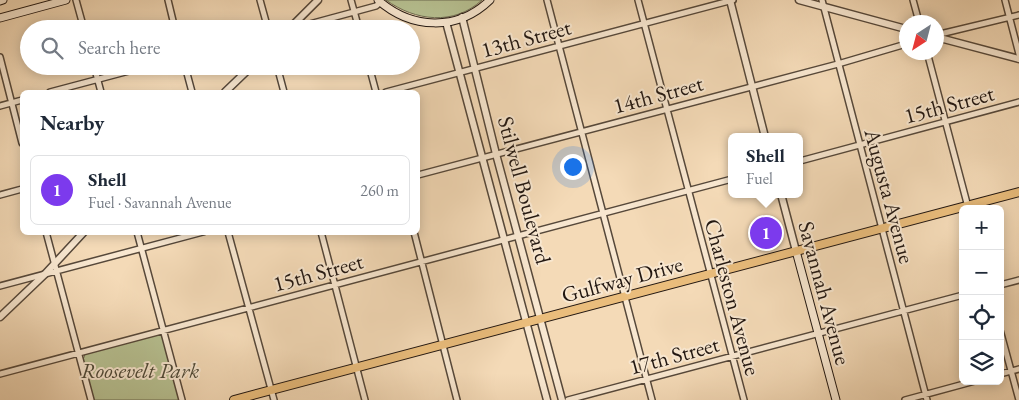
<!DOCTYPE html>
<meta charset="utf-8">
<style>
:root{--surface:#fff;--page:#f6f6f7;--text:#1f2937;--muted:#747a83;--line:#e0e1e3;--accent:#7c3aed}
body{margin:0;font-family:"EB Garamond",serif;background:var(--page);color:var(--text)}
.controls{position:absolute;right:15px;bottom:15px;display:grid;overflow:hidden;border-radius:8px;box-shadow:0 2px 12px #0003}
.controls button{width:45px;height:45px;display:grid;place-items:center;padding:0;border:0;border-bottom:1px solid var(--line);background:var(--surface);color:var(--text);font:25px sans-serif}
.compass{position:absolute;left:899px;top:15px;width:45px;height:45px;border-radius:50%;background:var(--surface);box-shadow:0 2px 12px #0003;rotate:216deg}
.you{position:absolute;left:572px;top:166px;width:18px;height:18px;margin:-12px;border:4px solid #fff;border-radius:50%;background:#1a73e8;box-shadow:0 0 0 8px #1a73e833}
.badge{display:grid;place-items:center;width:32px;height:32px;border-radius:50%;background:var(--accent);color:#fff;font-size:16px;font-weight:700}
.pin{position:absolute;translate:-50% -50%;border:2px solid #fff;box-shadow:0 1px 5px #0006}
.popup{position:absolute;left:728px;top:133px;width:75px;height:65px;box-sizing:border-box;display:grid;place-content:center;border-radius:8px;background:var(--surface);filter:drop-shadow(0 1px 4px #0005);font-size:16px;white-space:nowrap;color:var(--muted)}
.popup b{font-size:19px;color:var(--text)}
.popup::after{content:'';position:absolute;left:50%;top:100%;margin-left:-10px;border:10px solid transparent;border-top-color:var(--surface)}
.list{margin:0;padding:0;list-style:none}
h2{display:flex;justify-content:space-between;align-items:center;height:65px;margin:0;padding:0 20px;font-size:21px}
h2 small{font-size:16px;font-weight:400;color:var(--muted)}
.list li{display:grid;grid-template-columns:32px 1fr auto;gap:15px;align-items:center;box-sizing:border-box;height:70px;margin:0 10px 10px;padding:0 10px;border:1px solid var(--line);border-radius:8px}
.list b{display:block;font-size:19px;white-space:nowrap}
.list p{margin:0;font-size:16px;white-space:nowrap;color:var(--muted)}
.list em{font-size:16px;font-style:normal;color:var(--muted)}
.icon{flex:none;width:28px;height:28px;fill:none;stroke:currentColor;stroke-width:2;stroke-linecap:round;stroke-linejoin:round}
.map{position:relative;flex:none;width:1019px;height:400px;overflow:hidden}
.search{position:absolute;background:var(--surface);box-shadow:0 2px 12px #0003;left:20px;top:20px;width:400px;height:55px;display:flex;align-items:center;gap:12px;box-sizing:border-box;padding:0 18px;border-radius:28px;color:var(--muted);font-size:19px}
.panel{position:absolute;background:var(--surface);box-shadow:0 2px 12px #0003;left:20px;top:90px;width:400px;height:145px;border-radius:8px}
.map>svg:first-child{display:block}
.green{fill:#b7c192;stroke:#6c6c52}
.lines{fill:none;stroke-linecap:round;stroke-linejoin:round}
.minor-casing{stroke:#56483a;stroke-width:8}
.tertiary-casing{stroke:#56483a;stroke-width:9}
.secondary-casing{stroke:#221711;stroke-width:9}
.primary-casing{stroke:#221711;stroke-width:10}
.minor{stroke:#f8e7d0;stroke-width:5}
.tertiary{stroke:#f8e7d0;stroke-width:6}
.secondary{stroke:#f8e7d0;stroke-width:7}
.primary{stroke:#eabd7c;stroke-width:8}
.labels{text-anchor:middle;stroke-width:4;stroke-linejoin:round;paint-order:stroke}
.street-label{font-size:22px;fill:#221711;stroke:#f8e7d0}
.park-label{font-size:22px;font-style:italic;fill:#4f4a38;stroke:#f8e7d0}
</style>
<div class="map">
<svg width="1019" height="400" viewBox="0 0 1019 400">
<rect width="100%" height="100%" fill="#f4dab7"/>
<filter id="stains"><feTurbulence type="fractalNoise" baseFrequency=".004" numOctaves="4"/><feColorMatrix values="0 0 0 0 .2 0 0 0 0 .09 0 0 0 0 .02 0 0 0 .5 -.17"/></filter>
<radialGradient id="worn" r=".72"><stop offset=".6" stop-color="#630" stop-opacity="0"/><stop offset="1" stop-color="#630" stop-opacity=".3"/></radialGradient>
<path class="green" d="M386,0H482C454,26 415,21 386,0Z
M160,334L162,335L180,400H94L83,360L85,354Z"/>
<g class="lines">
<g class="minor-casing">
<path id="minor" d="M76,0L84,29
M168,0L175,29
M260,0L268,29
M351,0L359,29
M547,0L652,400
M638,0L744,400
M822,0L927,400
M913,0L919,22
M1005,0L1019,54
M291,29L376,6L381,2
M936,35L1019,15
M927,52L968,207
M0,57L22,143
M94,66L101,92
M185,66L192,92
M277,66L284,92
M369,66L376,92
M50,92L148,66
M386,92L733,0
M0,106L22,100
M800,161L1019,102
M418,175L838,64L906,44
M0,195L22,189
M46,232L91,400
M137,232L182,400
M228,232L274,400
M321,232L365,400
M414,232L457,400
M1000,285L1019,280
M0,286L203,232
M1000,330L1019,400
M0,374L732,179
M1000,374L1019,369
M568,400L963,295
M905,400L975,381"/>
</g>
<g class="tertiary-casing">
<path id="tertiary" d="M730,0L765,137
M799,0L906,29
M462,17L496,154L562,400
M446,22L547,400
M289,29L318,0
M936,37L1019,59
M225,92L252,66
M781,194L796,251
M0,317L45,274L84,232"/>
</g>
<g class="secondary-casing">
<path id="secondary" d="M378,0C411,29 457,32 490,0
M0,1L3,0
M0,18L66,0
M796,251L836,400"/>
</g>
<g class="primary-casing">
<path id="primary" d="M234,400L1019,192"/>
</g>
<use href="#minor" class="minor"/>
<use href="#tertiary" class="tertiary"/>
<use href="#secondary" class="secondary"/>
<use href="#primary" class="primary"/>
</g>
<g class="labels">
<g class="street-label">
<text transform="translate(526 38) rotate(-15)" y="8">13th Street</text>
<text transform="translate(658 94) rotate(-15)" y="8">14th Street</text>
<text transform="translate(949 104) rotate(-15)" y="8">15th Street</text>
<text transform="translate(525 190) rotate(75)" y="8">Stilwell Boulevard</text>
<text transform="translate(890 196) rotate(75)" y="8">Augusta Avenue</text>
<text transform="translate(318 272) rotate(-15)" y="8">15th Street</text>
<text transform="translate(622 279) rotate(-15)" y="8">Gulfway Drive</text>
<text transform="translate(825 293) rotate(75)" y="8">Savannah Avenue</text>
<text transform="translate(733 297) rotate(75)" y="8">Charleston Avenue</text>
<text transform="translate(674 355) rotate(-15)" y="8">17th Street</text>
</g>
<g class="park-label">
<text x="140" y="378">Roosevelt Park</text>
</g>
</g>
<rect width="100%" height="100%" filter="url(#stains)"/>
<rect width="100%" height="100%" fill="url(#worn)"/>
</svg>
<div class="controls">
<button>+</button>
<button>−</button>
<button><svg class="icon" aria-label="locate" viewBox="0 0 24 24"><circle cx="12" cy="12" r="6"/><path d="M12 2v4M12 18v4M2 12h4M18 12h4"/></svg></button>
<button><svg class="icon" aria-label="layers" viewBox="0 0 24 24"><path d="M12 4l9 5-9 5-9-5zM3 14l9 5 9-5"/></svg></button>
</div>
<svg class="compass" viewBox="-18 -18 36 36"><path d="M0-13l5 13h-10z" fill="#e53935"/><path d="M0 13l5-13h-10z" fill="#747a83"/></svg>
<div class="you"></div>
<div class="pin badge" style="left:766px;top:233px">1</div>
<div class="popup"><b>Shell</b>Fuel</div>
<div class="search"><svg class="icon" aria-label="search" viewBox="0 0 24 24"><circle cx="10" cy="10" r="6"/><path d="M15 15l6 6"/></svg>Search here</div>
<section class="panel">
<h2>Nearby<small></small></h2>
<ul class="list">
<li><span class="badge">1</span><div><b>Shell</b><p>Fuel · Savannah Avenue</p></div><em>260 m</em></li>
</ul>
</section>
</div>
